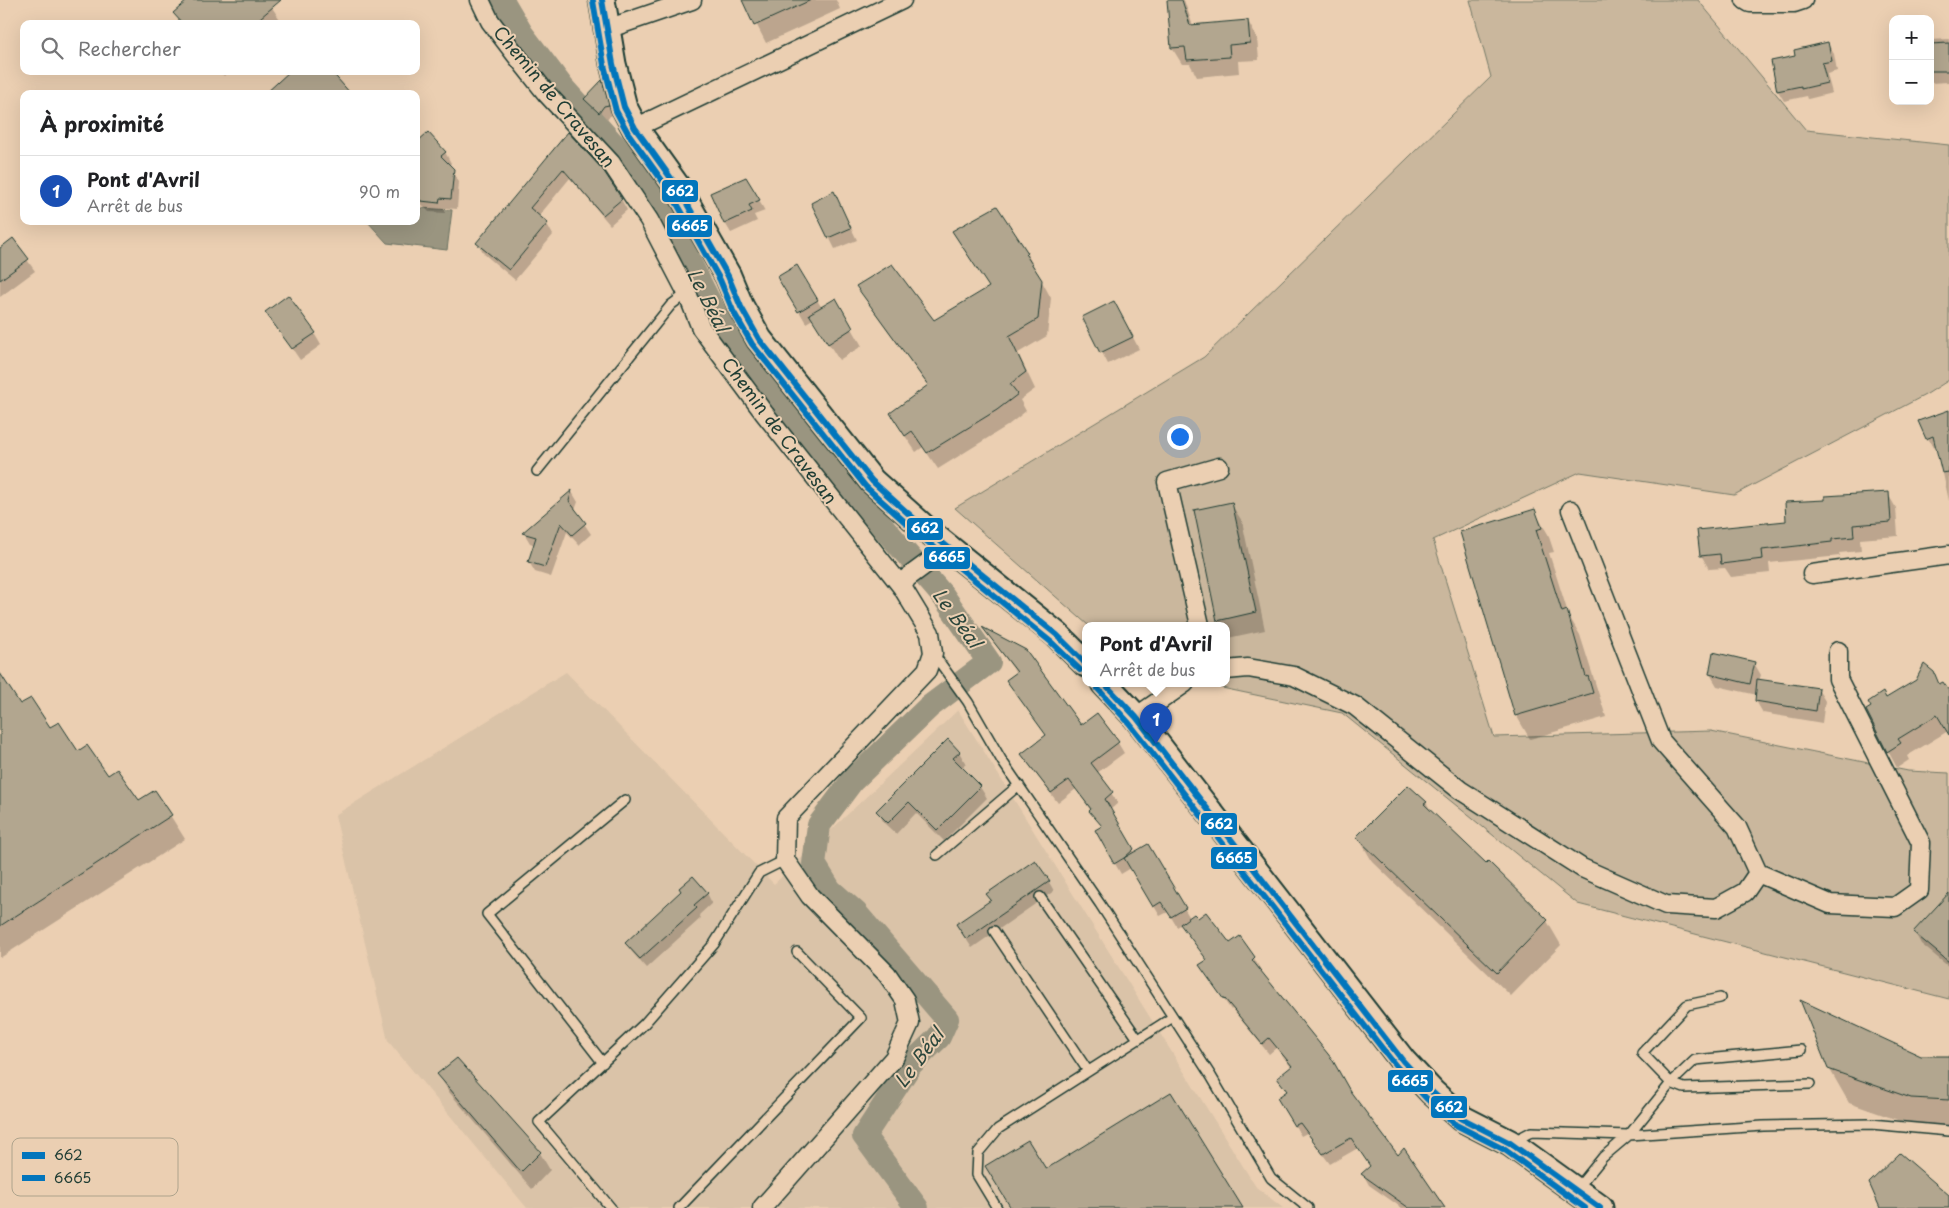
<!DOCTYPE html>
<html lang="fr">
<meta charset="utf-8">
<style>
:root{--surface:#fff;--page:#f2f2f2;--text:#202124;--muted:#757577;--line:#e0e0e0;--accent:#d93025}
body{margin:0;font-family:"Playpen Sans",sans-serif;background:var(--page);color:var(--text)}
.controls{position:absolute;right:15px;top:15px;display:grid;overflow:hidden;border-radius:10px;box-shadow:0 5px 20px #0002}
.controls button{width:45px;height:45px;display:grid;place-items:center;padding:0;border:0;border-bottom:1px solid var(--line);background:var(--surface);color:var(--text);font:25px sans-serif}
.you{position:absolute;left:1179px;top:436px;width:18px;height:18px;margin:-12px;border:4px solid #fff;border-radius:50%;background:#1a73e8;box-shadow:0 0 0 8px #1a73e833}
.badge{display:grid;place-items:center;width:32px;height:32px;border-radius:50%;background:var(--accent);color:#fff;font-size:16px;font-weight:700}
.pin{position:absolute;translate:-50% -41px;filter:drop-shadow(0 1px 2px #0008)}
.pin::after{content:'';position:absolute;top:26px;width:18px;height:15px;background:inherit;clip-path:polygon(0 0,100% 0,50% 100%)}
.popup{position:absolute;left:1082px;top:622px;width:148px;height:65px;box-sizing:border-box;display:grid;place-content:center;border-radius:10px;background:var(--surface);filter:drop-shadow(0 1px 4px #0005);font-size:16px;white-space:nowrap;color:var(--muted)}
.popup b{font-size:19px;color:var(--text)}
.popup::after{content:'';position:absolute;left:50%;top:100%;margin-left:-10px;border:10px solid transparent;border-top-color:var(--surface)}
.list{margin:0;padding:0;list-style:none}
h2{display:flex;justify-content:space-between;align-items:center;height:65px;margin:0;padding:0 20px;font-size:21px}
h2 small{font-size:16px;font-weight:400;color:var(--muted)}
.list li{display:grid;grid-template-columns:32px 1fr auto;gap:15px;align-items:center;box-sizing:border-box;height:70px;padding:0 20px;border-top:1px solid var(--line)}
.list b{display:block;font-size:19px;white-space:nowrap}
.list p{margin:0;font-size:16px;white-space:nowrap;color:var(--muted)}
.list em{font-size:16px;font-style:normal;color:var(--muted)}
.icon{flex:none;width:28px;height:28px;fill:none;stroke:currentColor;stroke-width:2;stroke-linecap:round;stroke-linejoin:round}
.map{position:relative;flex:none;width:1949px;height:1208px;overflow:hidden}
.search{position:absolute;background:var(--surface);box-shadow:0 5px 20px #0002;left:20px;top:20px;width:400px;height:55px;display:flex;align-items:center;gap:12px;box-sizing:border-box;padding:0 18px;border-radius:10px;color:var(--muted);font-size:19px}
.panel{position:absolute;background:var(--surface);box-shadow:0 5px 20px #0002;left:20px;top:90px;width:400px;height:135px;border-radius:10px}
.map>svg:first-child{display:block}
.built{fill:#dac3a8}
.green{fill:#cab79d;stroke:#747a68}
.water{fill:#9a9580;stroke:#697262}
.shadow{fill:#0003}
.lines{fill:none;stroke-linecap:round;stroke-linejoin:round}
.canal{stroke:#9a9580;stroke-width:24}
.building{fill:#b2a68f;stroke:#1f3d34}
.lane-casing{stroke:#1f3d34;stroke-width:12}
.street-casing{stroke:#1f3d34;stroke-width:21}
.secondary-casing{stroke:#1f3d34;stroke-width:29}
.lane{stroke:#ebcfb2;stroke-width:9}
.street{stroke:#ebcfb2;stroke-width:18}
.secondary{stroke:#ebcfb2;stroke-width:25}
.bus-1-casing{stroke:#ebcfb2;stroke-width:10}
.bus-2-casing{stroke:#ebcfb2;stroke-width:10}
.bus-1{stroke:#0275bc;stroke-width:6}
.bus-2{stroke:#0275bc;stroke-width:6}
.labels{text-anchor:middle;stroke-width:4;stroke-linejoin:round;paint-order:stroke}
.street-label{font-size:18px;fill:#1f3d34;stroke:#ebcfb2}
.water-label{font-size:19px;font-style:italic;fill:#2b463c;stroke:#ebcfb2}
.key{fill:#ebcfb2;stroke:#aea38c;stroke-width:1}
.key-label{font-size:14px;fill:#1f3d34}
.line-badge{stroke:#ebcfb2;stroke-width:2}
.badge-label{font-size:14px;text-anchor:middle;font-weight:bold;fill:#fff}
</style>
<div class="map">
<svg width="1949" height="1208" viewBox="0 0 1949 1208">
<rect width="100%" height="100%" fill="#ebcfb2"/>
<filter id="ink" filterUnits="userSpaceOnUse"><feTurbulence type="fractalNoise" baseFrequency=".02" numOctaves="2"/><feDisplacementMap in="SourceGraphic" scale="10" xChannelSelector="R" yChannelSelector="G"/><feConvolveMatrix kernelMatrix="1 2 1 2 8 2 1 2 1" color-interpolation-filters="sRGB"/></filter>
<g filter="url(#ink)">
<path class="built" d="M566,672L774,884L958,710L1256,1187L1283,1208H527L388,1041L335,815Z"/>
<path class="green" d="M1470,0H1698L1806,130L1949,145V380L1927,394L1734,495L1580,472L1433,540L1494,737L1711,731L1908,771L1949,773V999L1578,904L1342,713L1198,683H1226V625H1088L955,508L1204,357L1491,77Z"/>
<path class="water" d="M420,208L452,210L447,250L387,243L367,221H416V211Z"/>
<path class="shadow" d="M190,0H267L283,24H181L175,13Z
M744,0H836L840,9L766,43Z
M1169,0H1184L1193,26L1248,21L1257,38L1259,60L1238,61L1239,73L1197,77L1190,64H1182L1172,48Z
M1949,39V82L1930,83V40Z
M1828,44L1834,54L1837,71L1827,74L1832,93L1808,99L1807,96L1784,101L1778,91L1796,57Z
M220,71H229L224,76Z
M602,82L608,92L614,115L610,116L605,123L591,110L585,99Z
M568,134L621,199L627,210L610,225L570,178L538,217L547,224L553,235L515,280L484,254L478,243Z
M445,152L451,163L449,166L459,182L457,209L445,208V213L429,212L416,198V160Z
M746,178L765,211L754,215L757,221L731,233L725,223Z
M812,203L840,205L857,240L835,249Z
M997,208L1027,254L1051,298L1047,336L1018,353L1035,389L1020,400L1026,411L1007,426L938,469L923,447L916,452L901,430L929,387L868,303L858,286L933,321L990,288L954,232Z
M13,240L35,271L0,297V248Z
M796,266L822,308L836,300L862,346L839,360L813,319L806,323L779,277Z
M267,312L314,333L321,345L300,360Z
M1121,314L1139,349L1108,364L1084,318Z
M1949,411V501L1937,446L1933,448L1920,422Z
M572,492L578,502L575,510L591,534L579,545L567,532L551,577L535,572L529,562L535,545L530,543L524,533Z
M1888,494L1896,508L1898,536L1860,539L1861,551L1839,553L1840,556L1769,563L1770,573L1731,577L1725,568L1709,569L1701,555L1788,522L1826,501Z
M1231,504L1242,521L1265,630L1228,638L1226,634V625H1221L1218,620Z
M1534,511L1548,534L1554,552L1549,553L1569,616L1580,635L1606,717L1530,739L1516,715Z
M985,630L1081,727L1118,743L1124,753L1097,773L1118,803L1110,810L1135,853L1147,846L1190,918L1230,945L1239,937L1254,958L1260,969L1259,970L1350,1093L1398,1157L1443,1208H1402L1369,1185L1363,1174L1371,1167L1358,1148L1330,1164L1307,1133L1301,1136L1279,1098L1288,1092L1279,1078L1292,1068L1276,1048L1269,1054L1232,1009L1231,1010L1201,966L1208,961L1182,924L1177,927L1168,912L1160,916L1131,868L1121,874L1096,831L1102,827L1076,789L1058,803L1029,765L1023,754L1047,736L1017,674Z
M1754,663L1761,675L1759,681L1818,689L1825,701L1822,723L1763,713L1756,701L1757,695L1717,686L1710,674Z
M1933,673L1940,685L1949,694V733L1948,731L1907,756L1909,760L1897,768L1888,751L1886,699Z
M0,679L20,706L139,801L155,791L185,839L0,958Z
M959,752L966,764L961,768L980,787L987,798L944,841L916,813L896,834L884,823L878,811Z
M1426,802L1432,813L1547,921L1561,945L1511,996L1372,861L1358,837Z
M1049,882L1054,891L972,948L957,925L992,901Z
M707,893L712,903L699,915L701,918L646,968L632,952L626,943Z
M1949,895V967L1921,944L1915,933Z
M1921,1057L1949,1058V1133L1932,1132L1849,1103L1829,1068Z
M439,1075L540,1153L550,1170L532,1189L449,1092Z"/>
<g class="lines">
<path class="canal" d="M502,0L522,34L563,88L615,146L661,206L727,337L810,443L944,597L989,662L929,707L852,781L819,825L814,864L830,890L856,913L947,1019L939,1037L911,1064L864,1136L917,1208"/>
</g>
<path class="building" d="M188,0H281L253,24H183L173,13Z
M742,0H811L754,26Z
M1167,0H1182L1190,25L1248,20L1250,43L1229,45L1230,57L1187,60L1185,47L1171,48Z
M1828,42L1832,61L1822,63L1827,83L1801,89V86L1777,91L1771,61L1795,56L1794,50Z
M1949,43V71H1930V44Z
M290,71H331L351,94H265Z
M602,80L609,105L604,106L599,113L584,99Z
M428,132L446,152L441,156L454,169L451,199L440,198L439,203L421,201L416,195V143Z
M568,132L603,170L622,199L603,215L563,169L530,208L548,223L509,270L476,243Z
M746,177L760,200L749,205L752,211L724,224L710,193Z
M834,191L851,228L828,238L811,203Z
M997,206L1028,253L1026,255L1042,280L1038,319L1009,336L1026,372L1010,384L1018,394L997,410L927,453L912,431L905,436L890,413L928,385L856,286L892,264L934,320L989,287L952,231Z
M13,238L29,259L0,280V248Z
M797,265L818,300L798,312L777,277Z
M288,295L316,333L292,349L265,312Z
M836,298L853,328L828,344L809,314Z
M1114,301L1133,337L1100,353L1082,317Z
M1949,410V472L1942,473L1933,436L1926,439L1918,421Z
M572,490L569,501L586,523L572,535L561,523L545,567L528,562L536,537L522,533Z
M1889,492L1891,522L1853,525L1854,537L1832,539V542L1762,550L1763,559L1721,564L1720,554L1700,556L1697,530L1786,521L1785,502L1825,500V496Z
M1232,502L1256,612L1217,621L1194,510Z
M1535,509L1542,528L1536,530L1562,612L1567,610L1586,677L1588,676L1593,693L1515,716L1460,532Z
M982,627L1026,650L1081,725L1097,713L1119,742L1091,763L1113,792L1105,799L1134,849L1124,858L1148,844L1186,908L1171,917L1161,902L1153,907L1124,858L1114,864L1095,830L1102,826L1089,811L1091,809L1069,780L1051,793L1021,754L1046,735L1006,680L1017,672Z
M1713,652L1755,662L1750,684L1709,674Z
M1924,664L1934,672L1939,684L1943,682L1949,691V735L1937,715L1898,739L1901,743L1887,752L1866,710L1871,707L1868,702L1883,692L1886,698L1916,680Z
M0,673L20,704L31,698L50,727L59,722L78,751L87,745L108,775L117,769L139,800L155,790L172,815L0,926Z
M1757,679L1819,688L1816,711L1755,701Z
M948,739L960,752L953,758L981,786L937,830L909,802L888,823L876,811Z
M1408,785L1427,802L1424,804L1486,863L1488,861L1548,920L1497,973L1356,837Z
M1035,860L1050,881L966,939L956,924L991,900L986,894Z
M693,876L708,893L694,905L697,908L640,959L625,943L681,891L679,888Z
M1949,893V962L1913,932Z
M1206,912L1230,943L1240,936L1255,957L1252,960L1332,1059L1350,1091L1398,1155L1404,1148L1445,1208H1409L1361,1174L1370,1166L1351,1138L1323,1154L1300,1123L1294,1126L1277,1098L1287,1091L1277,1078L1292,1066L1269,1038L1262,1044L1225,999L1224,1000L1199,965L1207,960L1180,924L1194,914L1198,918Z
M1800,1000L1921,1056H1949V1100L1911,1098L1828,1069Z
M457,1058L541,1152L521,1172L437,1074Z
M1171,1092L1243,1208H1011L985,1166L1028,1140L1046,1169Z
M1900,1153L1949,1195V1208H1880L1869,1183Z"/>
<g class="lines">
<g class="lane-casing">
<path id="lane" d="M537,471L671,305L687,293
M933,653L968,702L1002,761L1100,904L1211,1076L1271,1178L1308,1208
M937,855L1019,785
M1040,897L1138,1039
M994,931L1088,1071
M1720,998L1687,1005L1642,1053L1671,1083L1684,1088L1810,1084
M603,1063L487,914L625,800
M1512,1142L1531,1132L1629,1135L1763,1126L1871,1124L1949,1131
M1576,1190L1603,1157L1629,1135L1671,1083L1695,1060L1801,1050
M611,1208L539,1122L644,1024L714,944L759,873L785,860
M679,1208L861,1018L797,952
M997,1208L977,1175L978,1153L998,1129L1173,1017"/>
</g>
<g class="street-casing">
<path id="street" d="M480,0L490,21L516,55L546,93L611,163L649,220L687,293L701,328L764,413L902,587L930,633L933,653L927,670L786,818L785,860L810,896L887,974L905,1000L910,1023L894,1058L762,1208
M1745,0L1750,3H1794L1803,0
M607,29L692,0
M635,128L902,0
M1812,574L1949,555
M902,587L907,578L949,547
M1200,625L1167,482L1219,467
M1226,670L1248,668L1294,676L1355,706L1460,790L1582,868L1666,905L1716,908L1745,892L1758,873L1737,827L1661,741L1571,510
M1136,717L1185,683
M1758,873L1830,904L1895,907L1919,890L1921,843L1838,679V651"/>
</g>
<g class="secondary-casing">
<path id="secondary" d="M602,0L613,64L624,107L635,128L678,188L728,276L741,307L759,339L872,481L929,532L1057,635L1086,664
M1104,683L1136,717L1403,1061L1432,1092L1461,1118L1510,1143L1600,1208"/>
</g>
<use href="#lane" class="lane"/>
<use href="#street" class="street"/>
<use href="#secondary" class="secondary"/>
<g class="bus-1-casing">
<path id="bus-1" d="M602,0L613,64L624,107L635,128L678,188L728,276L741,307L759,339L872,481L929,532L1057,635L1086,664
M1104,683L1136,717L1403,1061L1432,1092L1461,1118L1510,1143L1600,1208"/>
</g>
<g class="bus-2-casing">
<path id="bus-2" d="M593,1L604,65L616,111L628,133L671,193L720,280L733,311L752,344L866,487L924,539L1051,642L1080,670
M1098,689L1129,723L1396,1066L1426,1098L1456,1125L1505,1150L1585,1208"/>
</g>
<use href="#bus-1" class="bus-1"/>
<use href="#bus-2" class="bus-2"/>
</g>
</g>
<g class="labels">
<g class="street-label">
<text transform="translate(554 97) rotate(50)" y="6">Chemin de Cravesan</text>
<text transform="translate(779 431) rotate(53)" y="6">Chemin de Cravesan</text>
</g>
<g class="water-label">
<text transform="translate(708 300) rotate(63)" y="7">Le Béal</text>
<text transform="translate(957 618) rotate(54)" y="7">Le Béal</text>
<text transform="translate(919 1058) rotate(-53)" y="7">Le Béal</text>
</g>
</g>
<rect x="12" y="1138" width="166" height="58" rx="8" class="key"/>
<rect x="22" y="1152" width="23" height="7" fill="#0275bc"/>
<rect x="22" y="1175" width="23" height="6" fill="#0275bc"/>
<g class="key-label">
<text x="54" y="1160">662</text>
<text x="54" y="1183">6665</text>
</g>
<g class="line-badge">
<rect x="661" y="179" width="38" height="24" rx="5" fill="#0275bc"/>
<rect x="666" y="214" width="47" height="24" rx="5" fill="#0275bc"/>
<rect x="906" y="517" width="38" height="24" rx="5" fill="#0275bc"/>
<rect x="923" y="546" width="48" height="24" rx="5" fill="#0275bc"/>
<rect x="1200" y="812" width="38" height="24" rx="5" fill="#0275bc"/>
<rect x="1210" y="846" width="48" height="24" rx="5" fill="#0275bc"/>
<rect x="1387" y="1069" width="47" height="24" rx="5" fill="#0275bc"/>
<rect x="1430" y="1095" width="38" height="24" rx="5" fill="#0275bc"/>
</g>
<g class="badge-label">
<text x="680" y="196">662</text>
<text x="690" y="231">6665</text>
<text x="925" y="533">662</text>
<text x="947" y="562">6665</text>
<text x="1219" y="829">662</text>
<text x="1234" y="863">6665</text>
<text x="1410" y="1086">6665</text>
<text x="1449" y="1112">662</text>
</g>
</svg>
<div class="controls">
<button>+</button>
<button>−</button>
</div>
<div class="you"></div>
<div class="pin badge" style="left:1156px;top:744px;background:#1a4fb4">1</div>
<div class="popup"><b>Pont d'Avril</b>Arrêt de bus</div>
<div class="search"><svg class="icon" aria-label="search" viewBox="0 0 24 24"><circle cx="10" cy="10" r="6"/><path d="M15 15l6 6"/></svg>Rechercher</div>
<section class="panel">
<h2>À proximité<small></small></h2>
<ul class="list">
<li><span class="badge" style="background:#1a4fb4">1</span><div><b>Pont d'Avril</b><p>Arrêt de bus</p></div><em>90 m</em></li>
</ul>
</section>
</div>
